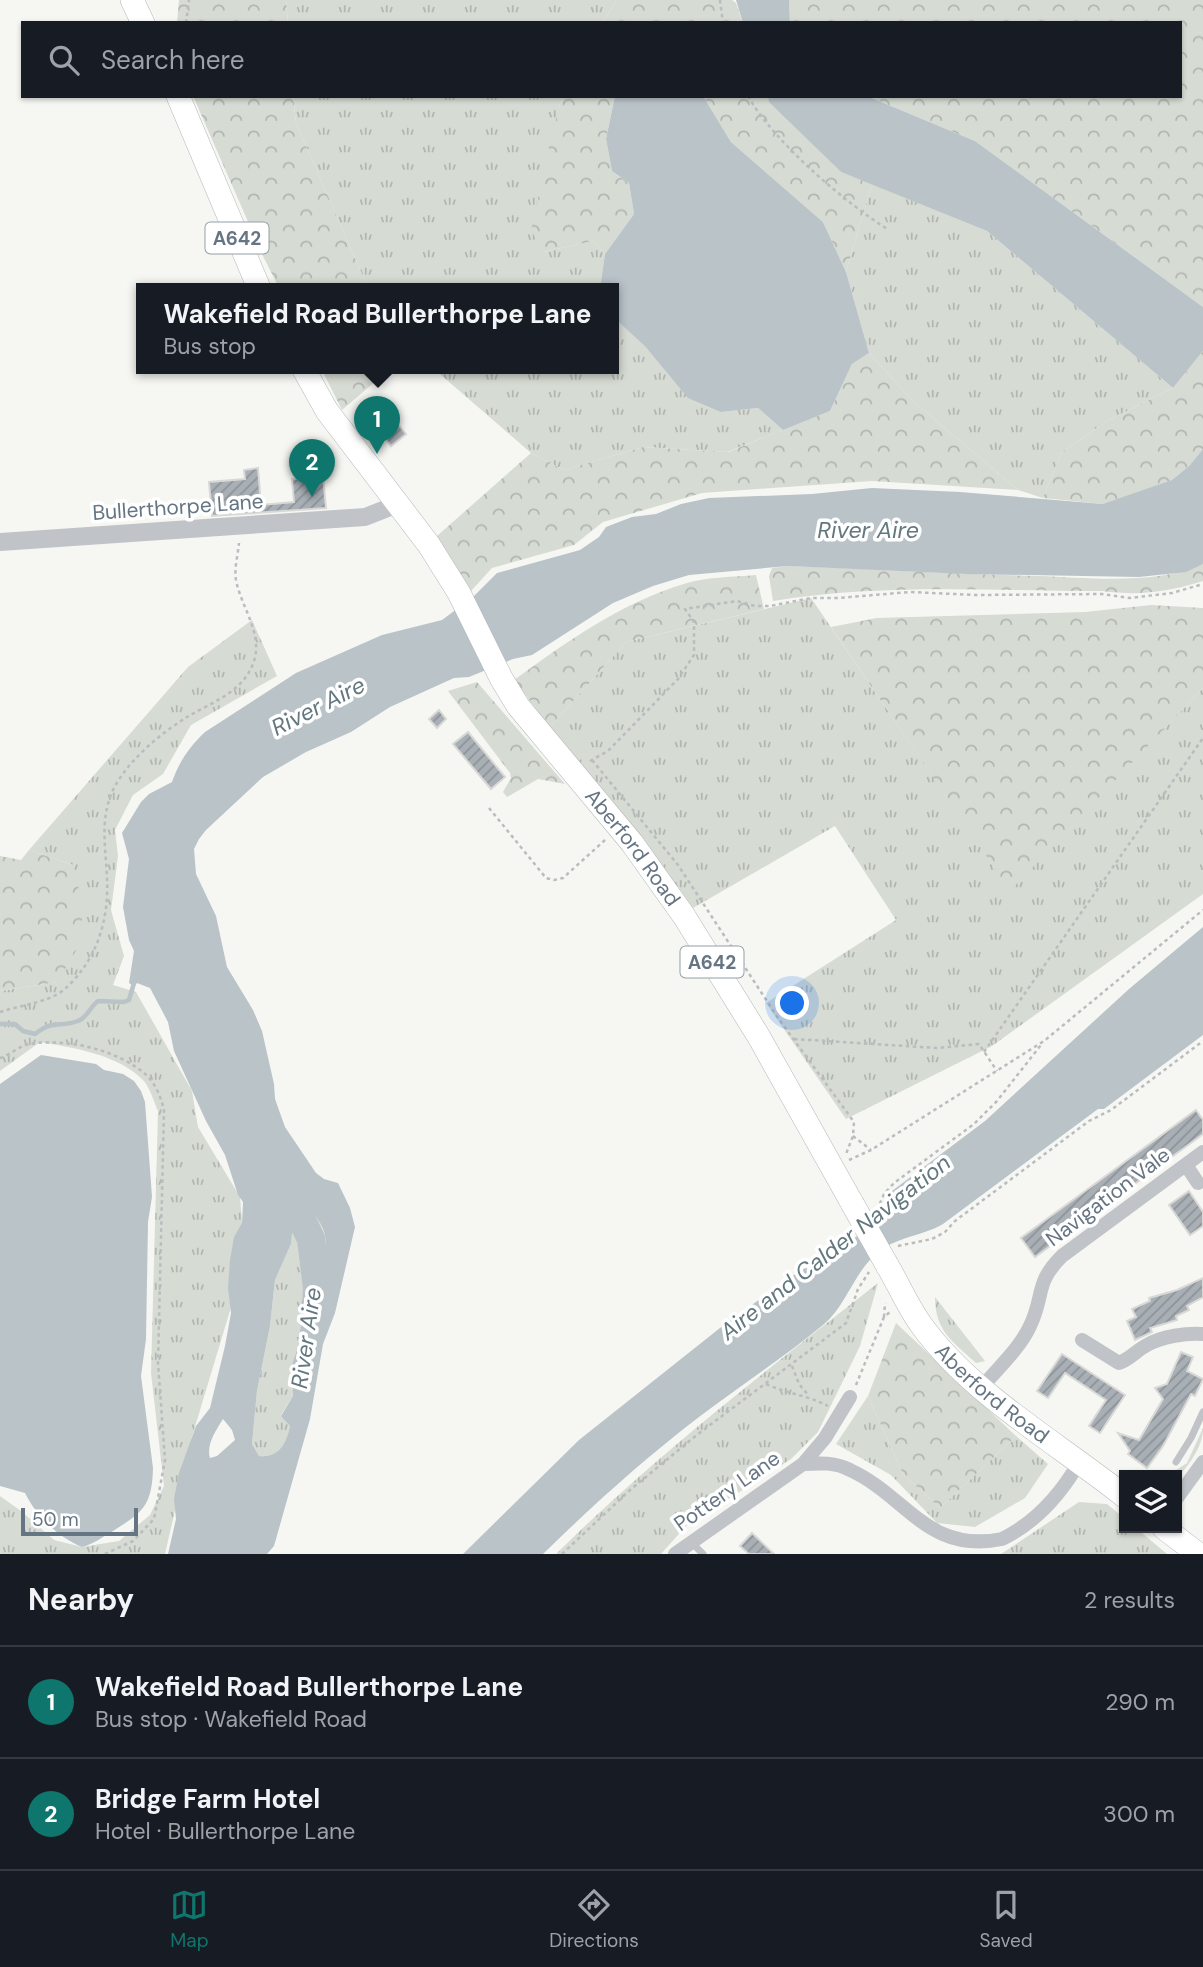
<!DOCTYPE html>
<meta charset="utf-8">
<style>
:root{--surface:#171b24;--page:#242831;--text:#f1f3f6;--muted:#9ea1a6;--line:#363941;--accent:#0f766e}
body{margin:0;font-family:"DM Sans",sans-serif;background:var(--page);color:var(--text)}
.controls{position:absolute;right:21px;bottom:21px;display:grid;overflow:hidden;border-radius:0px;box-shadow:0 2px 5px #0004}
.controls button{width:63px;height:63px;display:grid;place-items:center;padding:0;border:0;border-bottom:2px solid var(--line);background:var(--surface);color:var(--text);font:35px sans-serif}
.scale{position:absolute;left:21px;bottom:18px;width:117px;box-sizing:border-box;padding-left:7px;border:4px solid #667583;border-top:0;font-size:19px;line-height:24px;white-space:nowrap;color:#667583;-webkit-text-stroke:5px #fff;paint-order:stroke}
.you{position:absolute;left:793px;top:1004px;width:24px;height:24px;margin:-18px;border:5px solid #fff;border-radius:50%;background:#1a73e8;box-shadow:0 0 0 10px #1a73e833}
.badge{display:grid;place-items:center;width:46px;height:46px;border-radius:50%;background:var(--accent);color:#fff;font-size:23px;font-weight:700}
.pin{position:absolute;translate:-50% -58px;filter:drop-shadow(0 2px 4px #0008)}
.pin::after{content:'';position:absolute;top:37px;width:24px;height:21px;background:inherit;clip-path:polygon(0 0,100% 0,50% 100%)}
.popup{position:absolute;left:136px;top:283px;width:483px;height:91px;box-sizing:border-box;display:grid;place-content:center;border-radius:0px;background:var(--surface);filter:drop-shadow(0 2px 5px #0005);font-size:23px;white-space:nowrap;color:var(--muted)}
.popup b{font-size:26px;color:var(--text)}
.popup::after{content:'';position:absolute;left:50%;top:100%;margin-left:-14px;border:14px solid transparent;border-top-color:var(--surface)}
.list{margin:0;padding:0;list-style:none}
h2{display:flex;justify-content:space-between;align-items:center;height:91px;margin:0;padding:0 28px;font-size:30px}
h2 small{font-size:23px;font-weight:400;color:var(--muted)}
.list li{display:grid;grid-template-columns:46px 1fr auto;gap:21px;align-items:center;box-sizing:border-box;height:112px;padding:0 28px;border-top:2px solid var(--line)}
.list b{display:block;font-size:26px;white-space:nowrap}
.list p{margin:0;font-size:23px;white-space:nowrap;color:var(--muted)}
.list em{font-size:23px;font-style:normal;color:var(--muted)}
.icon{flex:none;width:38px;height:38px;fill:none;stroke:currentColor;stroke-width:2;stroke-linecap:round;stroke-linejoin:round}
.map{position:relative;flex:none;width:1203px;height:1554px;overflow:hidden}
.search{position:absolute;background:var(--surface);box-shadow:0 2px 5px #0004;left:21px;right:21px;top:21px;height:77px;display:flex;align-items:center;gap:18px;box-sizing:border-box;padding:0 24px;border-radius:0px;color:var(--muted);font-size:26px}
.sheet{height:315px;background:var(--surface)}
nav{display:flex;justify-content:space-around;align-items:center;box-sizing:border-box;height:98px;border-top:2px solid var(--line);background:var(--surface);font-size:19px;color:var(--muted)}
nav a{display:grid;justify-items:center;gap:4px}
nav .on{color:var(--accent)}
.map>svg:first-child{display:block}
.grass{fill:url(#grass-tufts)}
.forest{fill:url(#forest-crowns)}
.water{fill:#b9c3c8;fill-rule:evenodd}
.lines{fill:none;stroke-linecap:round;stroke-linejoin:round}
.stream{stroke:#b9c3c8;stroke-width:4.5}
.river{stroke:#b9c3c8;stroke-width:28}
.building{fill:url(#building-hatch);stroke:#d8d8d6;stroke-width:2}
.primary-casing{stroke:#b3b7bb;stroke-width:24}
.path{stroke:#babcbf;stroke-width:2.5;stroke-dasharray:3.5 3.5;stroke-linecap:butt}
.service{stroke:#c0c3c7;stroke-width:7}
.minor{stroke:#c0c3c7;stroke-width:14}
.tertiary{stroke:#c0c3c7;stroke-width:18}
.primary{stroke:#fff;stroke-width:23}
.primary-bridge-casing{stroke:#b3b7bb;stroke-width:24;stroke-linecap:butt}
.primary-bridge{stroke:#fff;stroke-width:23}
.labels{text-anchor:middle;stroke-width:7;stroke-linejoin:round;paint-order:stroke}
.shield{fill:#fff;stroke:#949ea8;stroke-width:2}
.shield-label{font-size:19px;font-weight:bold;fill:#667583}
.street-label{font-size:21px;fill:#667583;stroke:#fff}
.water-label{font-size:23px;font-style:italic;fill:#63777f;stroke:#fff}
</style>
<div class="map">
<svg width="1203" height="1554" viewBox="0 0 1203 1554">
<defs>
<pattern id="grass-tufts" width="24" height="20" patternUnits="userSpaceOnUse" patternTransform="scale(1.75)"><rect width="24" height="20" fill="#d6dbd3"/><path d="M3 7l-1-3M5 7V3M7 7l1-3M15 17l-1-3M17 17v-4M19 17l1-3" fill="none" stroke="#b1b6b1"/></pattern>
<pattern id="forest-crowns" width="20" height="18" patternUnits="userSpaceOnUse" patternTransform="scale(1.75)"><rect width="20" height="18" fill="#d6dbd3"/><path d="M2 6a3 3 0 1 1 6 0M12 15a3 3 0 1 1 6 0" fill="none" stroke="#b1b6b1"/></pattern>
<pattern id="building-hatch" width="6" height="6" patternUnits="userSpaceOnUse" patternTransform="scale(1.75)"><rect width="6" height="6" fill="#a8afb5"/><path d="M-1 1l2-2M0 6l6-6M5 7l2-2" fill="none" stroke="#8d9399"/></pattern>
</defs>
<rect width="100%" height="100%" fill="#f6f7f3"/>
<path class="grass" d="M286,0H617L602,23H288Z
M293,96H564L559,106L543,252L593,241L605,254L600,288H368L296,123Z
M872,184L987,231L1173,388L1107,421L1061,453L1043,498L1018,490L914,402L869,353L846,272Z
M613,317L721,412L758,408L783,430L727,452L643,447L564,470L531,453L433,368H613Z
M811,598L1010,890L1203,688V894L992,1046L846,1119L766,1003L896,920L835,826L693,908L651,850L550,727L626,642Z
M252,620L277,676L191,725L163,774L133,795L115,830L118,856L111,910L124,956L113,985L136,992L192,1091L198,1127L240,1197L245,1261L191,1440L165,1554H0V1496L21,1511L54,1540L82,1547L119,1541L150,1515L164,1486L151,1373L158,1111C154,1102 150,1088 144,1081C118,1054 74,1048 40,1042L0,1071V991L57,982L73,865L29,850L188,667Z
M308,1213L319,1220L327,1239V1248L311,1278V1288L304,1299L298,1347L291,1367L293,1396L281,1415L290,1426C286,1444 279,1458 259,1456L252,1444L257,1391L270,1326L275,1280L291,1244L292,1234L304,1214Z
M878,1283L860,1346L818,1432L791,1459L686,1526L661,1554H556C656,1455 767,1370 878,1283Z
M935,1297L985,1361L976,1363C953,1342 935,1331 935,1297Z
M868,1396L903,1474L940,1508L1016,1436L1048,1464L1025,1498L975,1527L937,1523L891,1475L836,1444Z
M1203,1428C1203,1447 1190,1462 1179,1477L1173,1472L1187,1463Z
M1079,1502L1107,1504L1124,1518V1528H1136L1167,1554H1001Z"/>
<path class="forest" d="M179,0H286L288,23H177Z
M617,0H732L736,3L743,23H602Z
M789,0H1203V307L975,141L867,96H1180V23H790Z
M193,96H293L296,123L368,288H279L263,256Z
M564,96H615L606,139L612,171L629,183L634,214L605,254L593,241L543,252L531,230L559,106Z
M703,96H768L770,102L841,172L872,184L846,272L823,222L731,142Z
M1203,351V449L1189,466L1172,480L1111,503L1103,504L1043,498L1061,453L1107,421L1173,388Z
M869,353L914,402L1018,490L872,481L702,493L603,522L574,545L492,568L471,591L437,536L531,453L564,470L643,447L728,452L830,411L852,364Z
M321,368H391L342,410Z
M1203,564V581C1167,592 1140,596 1102,591C993,591 881,583 773,601L769,576L772,568L788,566C872,569 955,574 1039,576C1089,578 1158,585 1203,564Z
M756,575L764,609L626,642L550,727L514,680C568,641 622,602 687,583C708,577 734,577 756,575Z
M1151,605L1203,608V688L1010,891L831,627L877,618L1085,612Z
M477,682L565,784L538,779L507,797L503,792L511,778L510,773L448,691Z
M29,850L73,865L83,906L80,944L57,982L0,991V856L21,860Z
M896,1323L1016,1436L940,1508L903,1474L868,1396Z"/>
<path class="water" d="M736,0H789L790,23H743Z
M615,96H703L731,142L823,222L846,272L869,353L852,364L830,411L783,430L758,408L721,412L688,398L645,346L613,317V288H600L605,254L634,214L629,183L612,171L606,139Z
M768,96H867L975,141L1203,307V351L1173,388L987,231L841,172L769,102Z
M1203,449V564L1186,572L1139,577L966,574L788,566L689,575L653,586L613,603L532,655L513,659L469,677L454,678L390,707L351,732L306,752L263,777L206,830L199,839L194,849L196,874L216,916L227,967L253,1010L262,1031L274,1084L275,1099L285,1127L316,1173L324,1179L338,1183L350,1208L355,1227L335,1313L323,1344L310,1419L274,1546L267,1554H168L176,1519L174,1499L179,1473L196,1426L210,1408L225,1346L231,1313L228,1288L230,1260L234,1237L242,1223L243,1202L238,1195L225,1155L206,1121L174,1051L168,1022L150,988L137,983L134,986L129,983L134,951L129,940L123,907L129,859L122,833L141,802L149,794L172,782C179,762 189,747 205,732L296,673L382,635L442,620L473,597L497,573L580,550L599,537L606,527L632,517L656,514L681,504L709,498L812,494L872,488L960,492L1103,504L1172,480L1189,466ZM304,1214H313C332,1232 330,1263 309,1278L311,1288L304,1299L298,1347L291,1367L293,1396L281,1416L290,1426C286,1444 279,1458 259,1456L252,1444L257,1391L270,1326L275,1280L291,1244L292,1234ZM223,1419L232,1430L235,1440L217,1456L210,1458C206,1445 216,1430 223,1419Z
M1203,927V1035L1104,1109H1098L943,1224C919,1238 888,1237 869,1261C852,1280 843,1309 823,1325C783,1358 740,1386 699,1417C644,1459 592,1506 543,1554H463L579,1440L725,1324L801,1270L821,1262L849,1239L856,1237L885,1209L888,1194L985,1121L1129,989Z
M41,1055L96,1064L104,1070L123,1074L134,1081L141,1091L145,1102L152,1197L148,1222L146,1339L141,1376L153,1468C152,1506 143,1512 113,1531C102,1537 94,1544 82,1547C58,1537 37,1517 25,1493L0,1486V1084Z"/>
<g class="lines">
<path class="stream" d="M0,1024H15L23,1031L35,1034C54,1019 60,1028 78,1021C87,1018 90,1007 98,1001L124,1002L129,1000L134,983"/>
<path class="river" d="M284,1183L311,1239L317,1288L316,1308"/>
</g>
<path class="building" d="M386,409L406,434L391,446L371,421Z
M258,468L261,505L294,502L292,479L323,476L326,508L212,516L209,482L245,479L244,470Z
M439,710L446,719L437,728L429,719Z
M468,732L505,777L491,789L453,744Z
M1196,1110L1203,1120V1134L1035,1257L1021,1238Z
M1189,1191L1203,1212V1226L1190,1235L1169,1205Z
M1203,1278V1297L1187,1306L1189,1310L1176,1316L1177,1320L1150,1328L1152,1332L1135,1340L1127,1321L1136,1317L1132,1309L1150,1301L1149,1298L1177,1290Z
M1181,1352L1193,1357L1187,1371L1203,1379L1195,1396L1191,1394L1163,1446L1147,1468L1128,1454L1130,1451L1118,1433L1139,1440L1163,1399L1155,1388L1167,1384Z
M1062,1354L1125,1395L1100,1433L1089,1426L1106,1400L1065,1373L1048,1398L1037,1391Z
M752,1533L774,1554H749L740,1546Z"/>
<g class="lines">
<g class="primary-casing">
<g id="primary">
<path d="M132,0L143,23"/>
<path d="M178,96L259,288"/>
<path id="s1" d="M303,368L327,411L429,545L459,593L501,678L518,706L632,843L684,916L759,1037L852,1203"/>
<path id="s2" d="M887,1265C899,1285 908,1307 922,1326C971,1394 1059,1444 1124,1496"/>
<path d="M1164,1528L1198,1554"/>
</g>
</g>
<path class="path" d="M720,0L723,23
M186,23L189,0
M748,96C773,141 845,203 889,230
M592,760L678,865L778,1018L854,1122L853,1136L846,1154
M590,761L608,751L678,679L694,655V622L685,609L737,601L755,606H770L811,598H838L910,592L976,595L1102,594L1130,598L1172,593L1203,584
M489,808L546,878L554,880L563,878L605,840
M0,1012C18,1006 38,1004 56,995C66,990 75,979 82,970C98,949 106,921 107,895C109,858 96,822 115,786C131,758 160,734 187,717C212,702 244,692 254,661C263,633 241,607 236,580C234,568 238,555 239,543
M794,1039L937,1048L979,1044L997,1071
M984,1052L1203,738
M0,1058C10,1055 19,1046 29,1044C66,1038 115,1049 144,1073C155,1082 161,1097 164,1110L158,1363L165,1460L154,1519L133,1541L105,1554
M853,1136L871,1150
M849,1160L871,1150L1044,1041L1203,910
M877,1210L884,1194L894,1183L974,1124L997,1101L1041,1045
M898,1246L932,1239L945,1232L955,1221L1089,1121L1111,1110L1203,1041
M884,1317L885,1303
M792,1366L799,1384L809,1396
M766,1384C788,1394 807,1395 828,1406
M856,1385L884,1317L890,1312
M562,1554L630,1490L698,1434L846,1323L858,1289L869,1272"/>
<path class="service" d="M1176,1462L1191,1438L1203,1412
M691,1542L703,1554"/>
<path class="minor" d="M1186,1165L1198,1183
M1082,1340L1119,1363C1130,1359 1137,1350 1147,1345C1163,1336 1186,1333 1203,1334
M982,1387C998,1368 1020,1348 1030,1326C1045,1295 1034,1284 1062,1256L1203,1152
M803,1464C820,1463 835,1462 850,1470C907,1496 927,1554 1002,1539C1037,1522 1061,1494 1080,1461
M1177,1498L1203,1462
M675,1554L803,1464L825,1438L850,1397"/>
<path class="tertiary" d="M0,542L365,517L398,504"/>
<use href="#primary" class="primary"/>
<g class="primary-bridge-casing">
<path id="primary-bridge" d="M852,1203L887,1265"/>
</g>
<use href="#primary-bridge" class="primary-bridge"/>
</g>
<g class="labels">
<g class="shield">
<rect x="205.5" y="222.5" width="63" height="31" rx="5"/>
<rect x="680.5" y="946.5" width="63" height="31" rx="5"/>
</g>
<g class="shield-label">
<text x="237" y="245">A642</text>
<text x="712" y="969">A642</text>
</g>
<g class="street-label">
<text transform="translate(178 507) rotate(-4)" y="7">Bullerthorpe Lane</text>
<text dy="7" stroke="none"><textPath href="#s1" startOffset="584">Aberford Road</textPath></text>
<text transform="translate(1108 1197) rotate(-37)" y="7">Navigation Vale</text>
<text dy="7" stroke="none"><textPath href="#s2" startOffset="168">Aberford Road</textPath></text>
<text transform="translate(727 1491) rotate(-35)" y="7">Pottery Lane</text>
</g>
<g class="water-label">
<text x="868" y="538">River Aire</text>
<text transform="translate(318 706) rotate(-27)" y="8">River Aire</text>
<text transform="translate(835 1247) rotate(-38)" y="8">Aire and Calder Navigation</text>
<text transform="translate(306 1338) rotate(-82)" y="8">River Aire</text>
</g>
</g>
</svg>
<div class="controls">
<button><svg class="icon" aria-label="layers" viewBox="0 0 24 24"><path d="M12 4l9 5-9 5-9-5zM3 14l9 5 9-5"/></svg></button>
</div>
<div class="scale">50 m</div>
<div class="you"></div>
<div class="pin badge" style="left:377px;top:454px">1</div>
<div class="popup"><b>Wakefield Road Bullerthorpe Lane</b>Bus stop</div>
<div class="pin badge" style="left:312px;top:497px">2</div>
<div class="search"><svg class="icon" aria-label="search" viewBox="0 0 24 24"><circle cx="10" cy="10" r="6"/><path d="M15 15l6 6"/></svg>Search here</div>
</div>
<section class="sheet">
<h2>Nearby<small>2 results</small></h2>
<ul class="list">
<li><span class="badge">1</span><div><b>Wakefield Road Bullerthorpe Lane</b><p>Bus stop · Wakefield Road</p></div><em>290 m</em></li>
<li><span class="badge">2</span><div><b>Bridge Farm Hotel</b><p>Hotel · Bullerthorpe Lane</p></div><em>300 m</em></li>
</ul>
</section>
<nav>
<a class="on"><svg class="icon" aria-label="map" viewBox="0 0 24 24"><path d="M3 6l6-2 6 2 6-2v14l-6 2-6-2-6 2zM9 4v14M15 6v14"/></svg>Map</a>
<a><svg class="icon" aria-label="directions" viewBox="0 0 24 24"><path d="M12 3l9 9-9 9-9-9zM9 14v-3h6M13 9l2 2-2 2"/></svg>Directions</a>
<a><svg class="icon" aria-label="saved" viewBox="0 0 24 24"><path d="M7 4h10v16l-5-4-5 4z"/></svg>Saved</a>
</nav>
